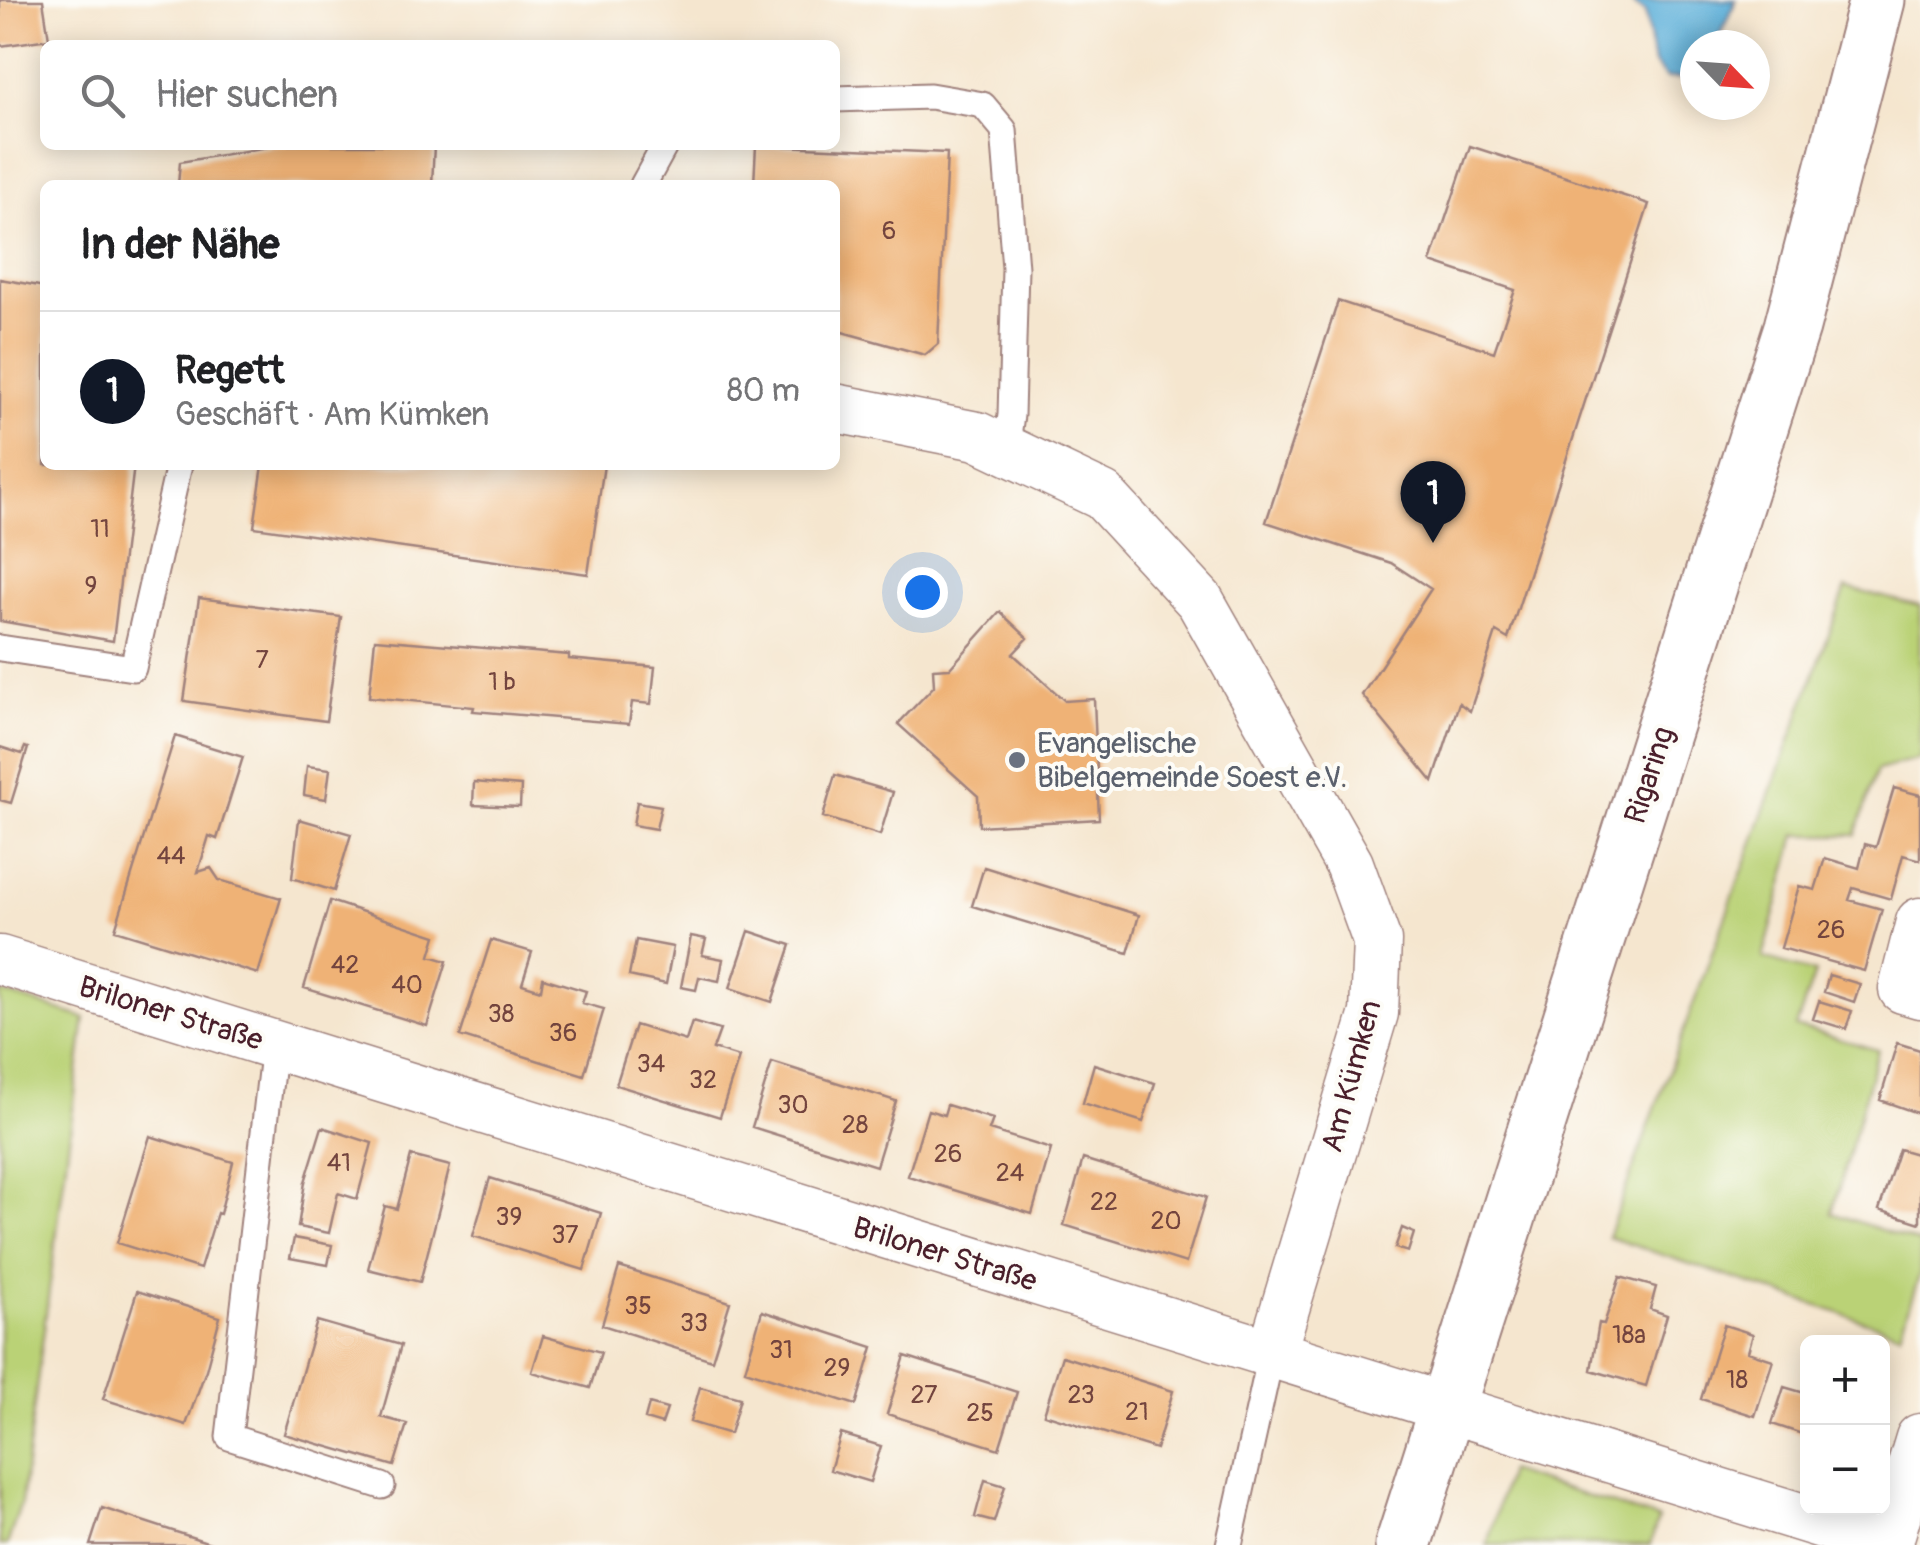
<!DOCTYPE html>
<html lang="de">
<meta charset="utf-8">
<style>
:root{--surface:#fff;--page:#f2f2f2;--text:#202124;--muted:#757577;--line:#e0e0e0;--accent:#111827}
body{margin:0;font-family:Pangolin,sans-serif;background:var(--page);color:var(--text)}
.controls{position:absolute;right:30px;bottom:30px;display:grid;overflow:hidden;border-radius:15px;box-shadow:0 5px 25px #0003}
.controls button{width:90px;height:90px;display:grid;place-items:center;padding:0;border:0;border-bottom:2px solid var(--line);background:var(--surface);color:var(--text);font:50px sans-serif}
.compass{position:absolute;left:1680px;top:30px;width:90px;height:90px;border-radius:50%;background:var(--surface);box-shadow:0 5px 25px #0003;rotate:115deg}
.you{position:absolute;left:922px;top:592px;width:35px;height:35px;margin:-25px;border:8px solid #fff;border-radius:50%;background:#1a73e8;box-shadow:0 0 0 15px #1a73e833}
.badge{display:grid;place-items:center;width:65px;height:65px;border-radius:50%;background:var(--accent);color:#fff;font-size:32px;font-weight:700}
.pin{position:absolute;translate:-50% -82px;filter:drop-shadow(0 2px 5px #0008)}
.pin::after{content:'';position:absolute;top:52px;width:35px;height:30px;background:inherit;clip-path:polygon(0 0,100% 0,50% 100%)}
.list{margin:0;padding:0;list-style:none}
h2{display:flex;justify-content:space-between;align-items:center;height:130px;margin:0;padding:0 40px;font-size:42px}
h2 small{font-size:32px;font-weight:400;color:var(--muted)}
.list li{display:grid;grid-template-columns:65px 1fr auto;gap:30px;align-items:center;box-sizing:border-box;height:160px;padding:0 40px;border-top:2px solid var(--line)}
.list b{display:block;font-size:38px;white-space:nowrap}
.list p{margin:0;font-size:32px;white-space:nowrap;color:var(--muted)}
.list em{font-size:32px;font-style:normal;color:var(--muted)}
.icon{flex:none;width:55px;height:55px;fill:none;stroke:currentColor;stroke-width:2;stroke-linecap:round;stroke-linejoin:round}
.map{position:relative;flex:none;width:1920px;height:1545px;overflow:hidden}
.search{position:absolute;background:var(--surface);box-shadow:0 5px 25px #0003;left:40px;top:40px;width:800px;height:110px;display:flex;align-items:center;gap:25px;box-sizing:border-box;padding:0 35px;border-radius:15px;color:var(--muted);font-size:38px}
.panel{position:absolute;background:var(--surface);box-shadow:0 5px 25px #0003;left:40px;top:180px;width:800px;height:290px;border-radius:15px}
.map>svg:first-child{display:block}
.green{fill:#bad276;stroke:#827850;stroke-width:2.5}
.water{fill:#5eb1da;stroke:#546882;stroke-width:2.5}
.building{fill:#efb276}
.lines{fill:none;stroke-linecap:round;stroke-linejoin:round}
.service-casing{stroke:#a0827d;stroke-width:29}
.minor-casing{stroke:#a0827d;stroke-width:51}
.primary-casing{stroke:#a0827d;stroke-width:59}
.service{stroke:#fff;stroke-width:25}
.minor{stroke:#fff;stroke-width:48}
.primary{stroke:#fff;stroke-width:55}
.worship-dot{fill:#6b7280;stroke:#fdfcf7;stroke-width:4}
.labels{text-anchor:middle;stroke-width:8;stroke-linejoin:round;paint-order:stroke}
.number-label{font-size:25px;fill:#73443e}
.worship-label{font-size:30px;fill:#5b616d;stroke:#fdfcf7;text-anchor:start}
.street-label{font-size:30px;fill:#4a1f2b;stroke:#fdfcf7}
</style>
<div class="map">
<svg width="1920" height="1545" viewBox="0 0 1920 1545">
<rect width="100%" height="100%" fill="#fdfcf7"/>
<filter id="ink" filterUnits="userSpaceOnUse"><feTurbulence type="fractalNoise" baseFrequency=".01" numOctaves="2"/><feDisplacementMap in="SourceGraphic" scale="20" xChannelSelector="R" yChannelSelector="G"/><feConvolveMatrix kernelMatrix="1 2 1 2 8 2 1 2 1" color-interpolation-filters="sRGB"/></filter>
<filter id="wash" filterUnits="userSpaceOnUse"><feTurbulence type="fractalNoise" baseFrequency=".0048" numOctaves="4" result="noise"/><feDisplacementMap in="SourceGraphic" scale="40" xChannelSelector="R" yChannelSelector="G"/><feGaussianBlur stdDeviation="2.25" result="paint"/><feColorMatrix in="noise" values="0 0 0 0 0 0 0 0 0 0 0 0 0 0 0 0 0 1.4 0 .05"/><feComposite in="paint" operator="in"/></filter>
<g filter="url(#wash)">
<rect width="100%" height="100%" fill="#f5e6cf"/>
<path class="green" d="M1846,588L1920,606V759L1877,770L1856,835H1796L1763,958L1815,973L1796,1027L1878,1050L1832,1213L1920,1243V1274L1900,1333L1608,1237Z
M0,992L85,1018L21,1503L7,1545H0Z
M1508,1471L1658,1519L1650,1545H1487Z"/>
<path class="water" d="M1628,0H1736L1716,45H1695V70L1686,78H1666L1654,64L1645,12Z"/>
<g id="blocks">
<path class="building" d="M0,0H43L49,39L0,46Z
M280,145H434L432,185H178L180,162Z
M756,145L947,153L938,344L925,355L835,330V185H754Z
M1470,146L1649,204L1508,639L1496,632L1470,711L1459,703L1433,782L1362,695L1431,589L1391,563L1266,522L1338,301L1494,352L1515,290L1431,262Z
M0,279L45,287V465H134L113,641L0,621Z
M263,465H604L588,574L254,527Z
M199,598L341,617L326,721L184,701Z
M1000,612L1028,638L1013,654L1065,701L1094,699L1099,819L979,826L978,796L898,724L934,686L933,669L950,668Z
M375,639L569,655V659L655,667L651,704L632,702L629,724L473,711L474,707L369,697Z
M175,736L243,757L217,839L209,836L198,872L211,868L219,880L281,898L258,974L115,930Z
M0,747L22,754L25,747L28,748L11,803L0,800Z
M307,766L330,769L326,799L304,795Z
M835,775L893,792L880,835L823,817Z
M474,782L521,786L520,807L473,805Z
M1894,788L1920,795V860L1903,855L1891,899L1853,888L1849,900L1882,909L1864,971L1781,948L1799,886L1815,890L1825,858L1859,868L1865,844L1876,847Z
M637,802L661,806L656,829L633,825Z
M299,819L351,834L334,891L292,878Z
M984,867L1139,915L1128,953L972,906Z
M330,901L436,936L430,956L447,961L427,1026L304,988Z
M749,931L791,945L772,1002L730,988Z
M691,936L706,939L702,955L723,959L719,981L699,977L696,990L681,987Z
M491,940L532,952L522,984L541,990L543,978L586,991L582,1003L604,1009L584,1075L460,1036Z
M636,940L673,947L666,984L629,976Z
M1829,975L1860,984L1854,1002L1824,992Z
M1819,1001L1852,1011L1846,1029L1813,1019Z
M692,1022L720,1030L713,1049L739,1057L720,1117L616,1085L635,1025L686,1041Z
M1897,1043L1920,1050V1114L1880,1100Z
M772,1062L896,1101L876,1166L752,1127Z
M1094,1064L1155,1083L1143,1122L1083,1103Z
M947,1105L993,1119L989,1130L1051,1149L1032,1214L908,1176L928,1110L944,1115Z
M322,1127L372,1143L357,1199L338,1193L329,1233L298,1227L305,1182Z
M150,1136L233,1162L220,1214L217,1213L200,1269L117,1243Z
M1899,1149L1920,1155V1223L1879,1210Z
M411,1156L450,1166L420,1282L368,1269L385,1206L397,1209Z
M1083,1159L1206,1197L1186,1263L1064,1225Z
M490,1178L601,1213L584,1270L473,1236Z
M1402,1228L1414,1233L1408,1252L1395,1248Z
M294,1238L332,1245L328,1265L290,1258Z
M619,1267L730,1302L712,1360L602,1325Z
M1620,1277L1656,1287L1650,1309L1667,1315L1646,1386L1591,1370L1599,1323L1604,1324Z
M137,1291L220,1317L206,1370L186,1425L103,1399Z
M762,1311L873,1347L856,1405L745,1370Z
M317,1321L401,1345L381,1417L407,1424L394,1466L284,1434Z
M1724,1325L1753,1334L1748,1352L1773,1360L1755,1416L1701,1399Z
M543,1336L601,1352L590,1388L532,1372Z
M905,1356L1017,1392L999,1449L887,1414Z
M1062,1356L1173,1391L1156,1449L1044,1414Z
M700,1387L740,1398L730,1434L690,1422Z
M1784,1387L1808,1394V1436L1772,1424Z
M649,1404L667,1409L662,1424L645,1419Z
M841,1434L881,1446L870,1482L830,1470Z
M985,1480L1005,1486L994,1522L975,1517Z
M102,1508L213,1544V1545H90Z"/>
</g>
</g>
<g filter="url(#ink)">
<use href="#blocks" fill-opacity="0" stroke="#a0827d" stroke-width="2.5"/>
<g class="lines">
<g class="service-casing">
<path id="service" d="M835,99L930,96L983,105L1004,130L1015,268L1011,415L1006,450
M643,185L665,145
M0,648L133,668L179,465
M274,1045L229,1437L382,1486
M1229,1545L1271,1355"/>
</g>
<g class="minor-casing">
<path id="minor" d="M835,408L977,436L1103,496L1200,601L1349,864L1377,941L1374,1013L1271,1355
M1920,922L1903,989L1920,994
M0,960L1890,1545
M1888,1544L1920,1438"/>
</g>
<g class="primary-casing">
<path id="primary" d="M1403,1545L1792,327L1877,0"/>
</g>
<use href="#service" class="service"/>
<use href="#minor" class="minor"/>
<use href="#primary" class="primary"/>
</g>
</g>
<circle class="worship-dot" cx="1017" cy="760" r="10"/>
<g class="labels">
<g class="number-label">
<text x="889" y="239">6</text>
<text x="100" y="537">11</text>
<text x="91" y="594">9</text>
<text x="262" y="668">7</text>
<text x="502" y="690">1 b</text>
<text x="171" y="864">44</text>
<text x="1831" y="938">26</text>
<text x="345" y="973">42</text>
<text x="407" y="993">40</text>
<text x="501" y="1022">38</text>
<text x="563" y="1041">36</text>
<text x="651" y="1072">34</text>
<text x="703" y="1088">32</text>
<text x="793" y="1113">30</text>
<text x="855" y="1133">28</text>
<text x="948" y="1162">26</text>
<text x="339" y="1171">41</text>
<text x="1010" y="1181">24</text>
<text x="1104" y="1210">22</text>
<text x="509" y="1225">39</text>
<text x="1166" y="1229">20</text>
<text x="565" y="1243">37</text>
<text x="638" y="1314">35</text>
<text x="694" y="1331">33</text>
<text x="1629" y="1343">18a</text>
<text x="781" y="1358">31</text>
<text x="837" y="1376">29</text>
<text x="1737" y="1388">18</text>
<text x="924" y="1403">27</text>
<text x="1081" y="1403">23</text>
<text x="1137" y="1420">21</text>
<text x="980" y="1421">25</text>
</g>
<g class="worship-label">
<text x="1037" y="753">Evangelische<tspan x="1037" dy="34">Bibelgemeinde Soest e.V.</tspan></text>
</g>
<g class="street-label">
<text transform="translate(1649 775) rotate(-72)" y="10">Rigaring</text>
<text transform="translate(171 1013) rotate(17)" y="10">Briloner Straße</text>
<text transform="translate(1351 1076) rotate(-75)" y="10">Am Kümken</text>
<text transform="translate(945 1254) rotate(17)" y="10">Briloner Straße</text>
</g>
</g>
</svg>
<div class="controls">
<button>+</button>
<button>−</button>
</div>
<svg class="compass" viewBox="-18 -18 36 36"><path d="M0-13l5 13h-10z" fill="#e53935"/><path d="M0 13l5-13h-10z" fill="#757577"/></svg>
<div class="you"></div>
<div class="pin badge" style="left:1433px;top:543px">1</div>
<div class="search"><svg class="icon" aria-label="search" viewBox="0 0 24 24"><circle cx="10" cy="10" r="6"/><path d="M15 15l6 6"/></svg>Hier suchen</div>
<section class="panel">
<h2>In der Nähe<small></small></h2>
<ul class="list">
<li><span class="badge">1</span><div><b>Regett</b><p>Geschäft · Am Kümken</p></div><em>80 m</em></li>
</ul>
</section>
</div>
